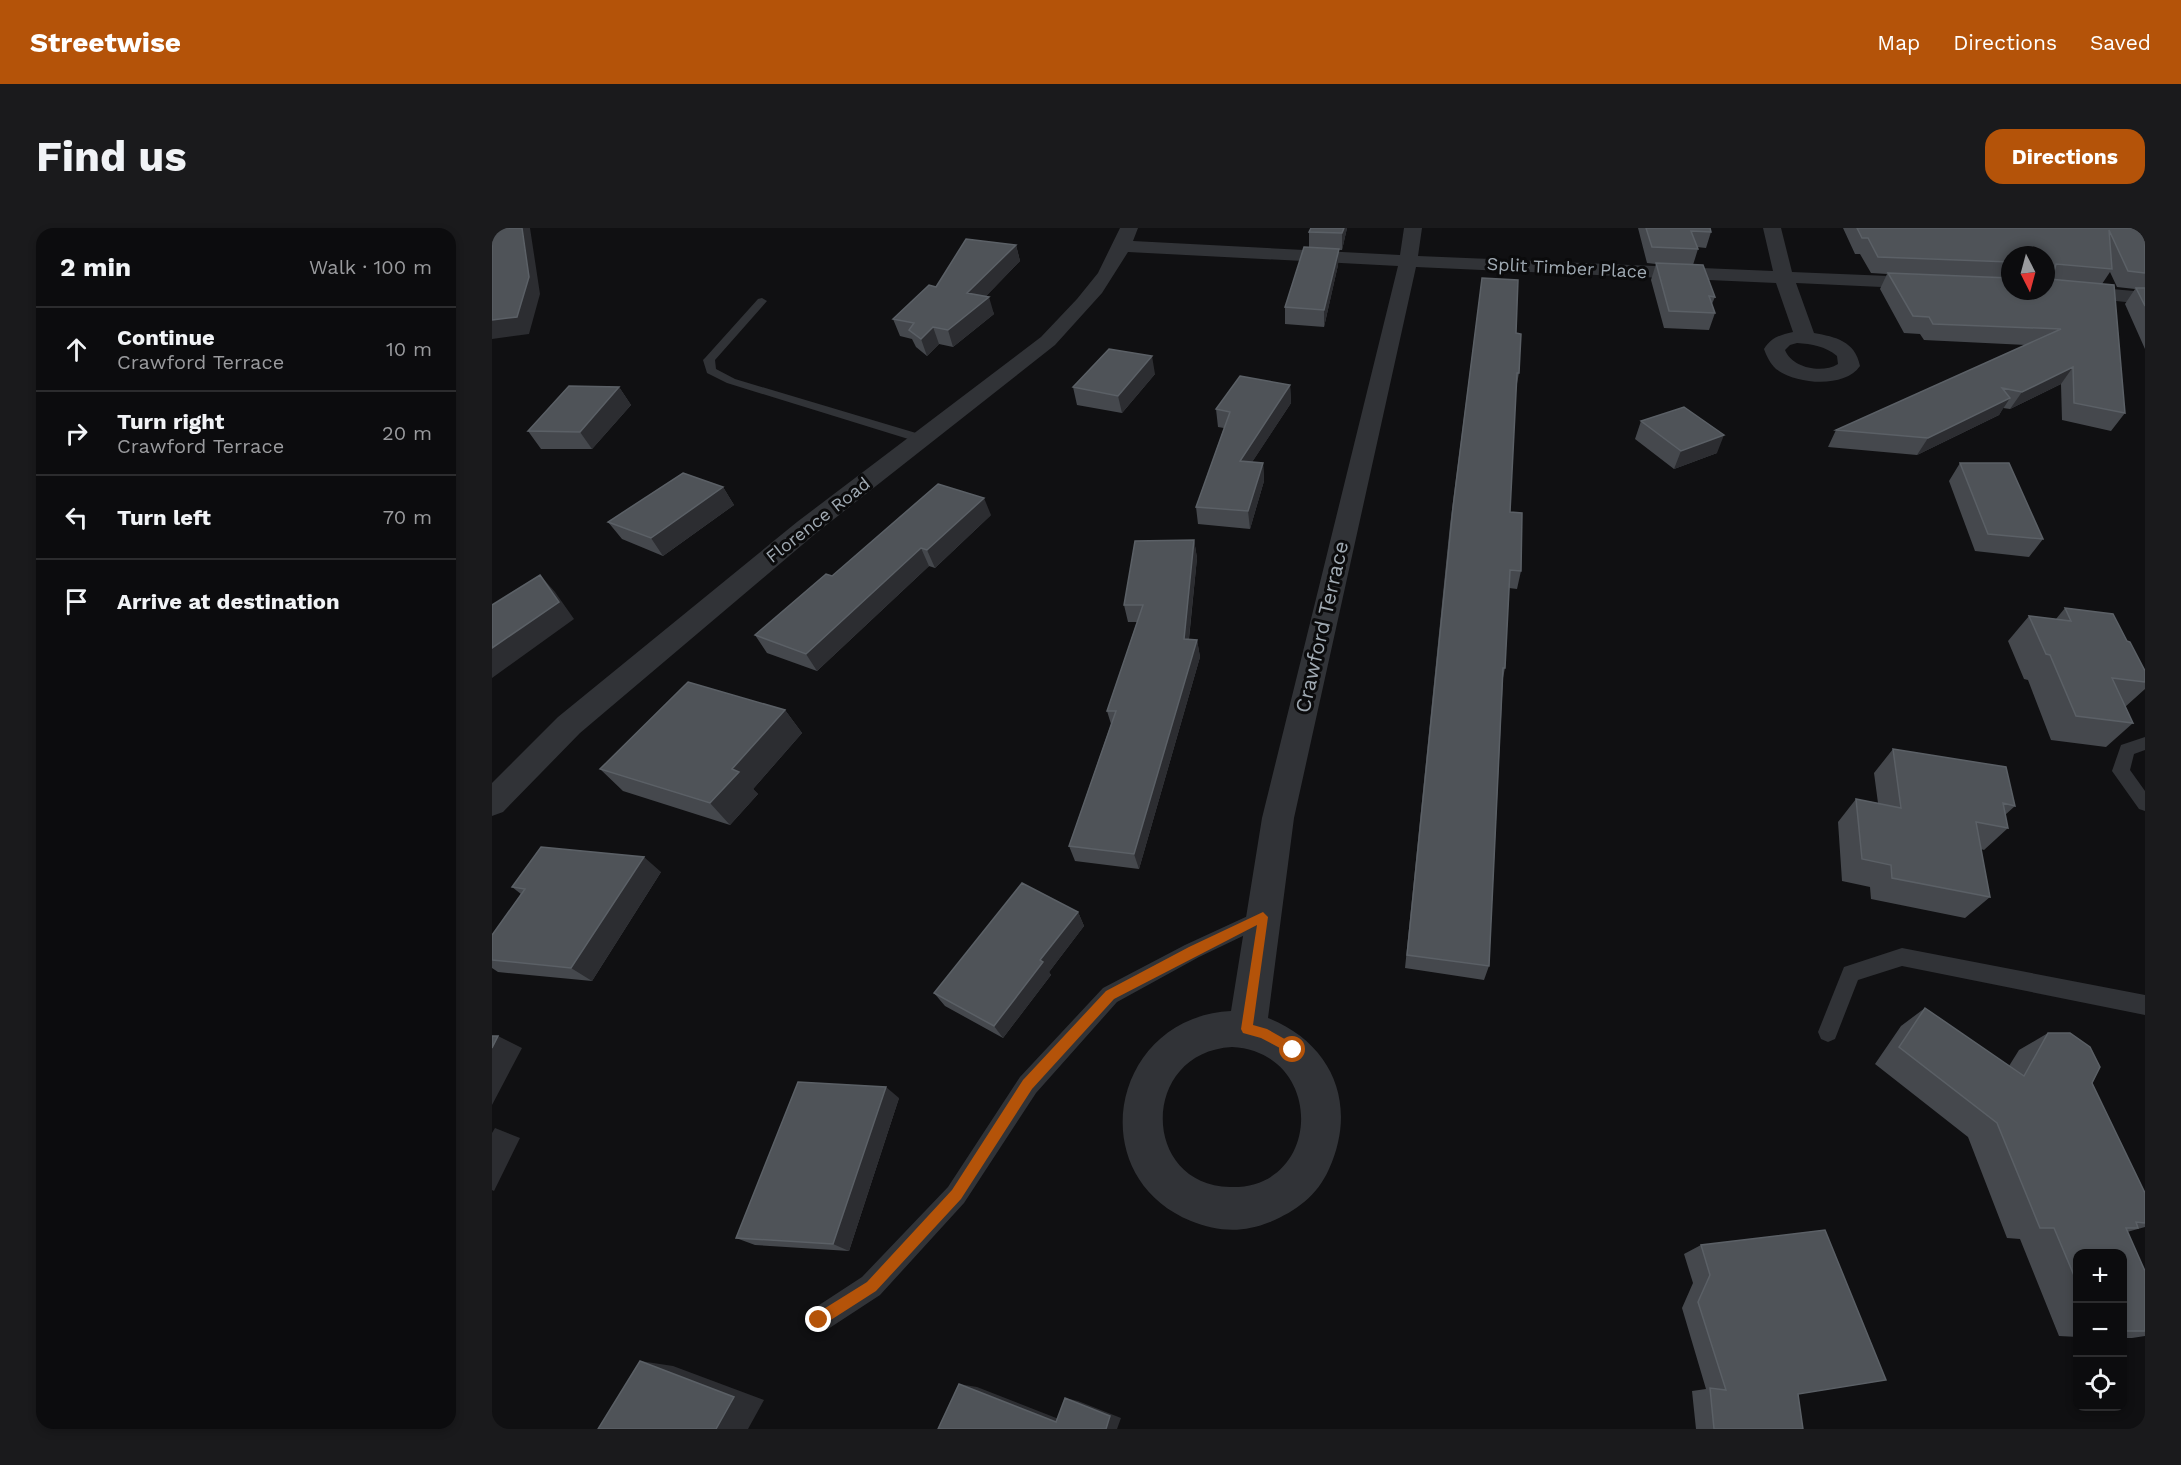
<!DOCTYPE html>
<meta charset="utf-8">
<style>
:root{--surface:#0c0c0e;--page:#1a1a1c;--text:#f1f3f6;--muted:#9a9b9e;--line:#2c2c2e;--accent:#b45309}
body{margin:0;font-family:"Work Sans",sans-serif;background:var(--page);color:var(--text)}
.controls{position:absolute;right:18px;bottom:18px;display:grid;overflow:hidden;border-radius:12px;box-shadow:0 3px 9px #0003}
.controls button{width:54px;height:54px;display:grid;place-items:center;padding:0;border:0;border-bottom:2px solid var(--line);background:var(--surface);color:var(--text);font:30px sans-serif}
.compass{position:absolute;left:1509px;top:18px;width:54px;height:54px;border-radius:50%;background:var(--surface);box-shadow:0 3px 9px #0003;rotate:174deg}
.stop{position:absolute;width:18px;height:18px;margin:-14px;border:4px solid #b45309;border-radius:50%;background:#fff}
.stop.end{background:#b45309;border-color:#fff;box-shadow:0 2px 6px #0008}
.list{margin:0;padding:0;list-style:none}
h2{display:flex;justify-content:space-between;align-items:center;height:78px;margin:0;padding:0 24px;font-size:26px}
h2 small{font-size:20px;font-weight:400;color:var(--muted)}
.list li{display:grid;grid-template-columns:39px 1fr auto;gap:18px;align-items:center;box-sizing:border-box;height:84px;padding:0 24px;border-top:2px solid var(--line)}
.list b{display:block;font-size:22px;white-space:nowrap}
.list p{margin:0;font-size:20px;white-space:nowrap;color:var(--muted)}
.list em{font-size:20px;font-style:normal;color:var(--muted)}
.icon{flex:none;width:33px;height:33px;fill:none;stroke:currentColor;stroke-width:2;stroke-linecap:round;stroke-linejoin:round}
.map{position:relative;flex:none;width:1653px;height:1201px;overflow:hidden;border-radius:18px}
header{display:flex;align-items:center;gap:36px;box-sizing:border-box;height:84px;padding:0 30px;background:var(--accent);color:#fff}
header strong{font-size:28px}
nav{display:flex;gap:33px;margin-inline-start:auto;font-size:21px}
.intro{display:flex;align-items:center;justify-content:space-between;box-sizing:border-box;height:144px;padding:0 36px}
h1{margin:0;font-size:42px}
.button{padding:15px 27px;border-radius:18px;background:var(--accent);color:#fff;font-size:21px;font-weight:700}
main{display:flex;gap:36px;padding:0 36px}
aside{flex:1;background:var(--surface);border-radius:18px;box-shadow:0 3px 9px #0003}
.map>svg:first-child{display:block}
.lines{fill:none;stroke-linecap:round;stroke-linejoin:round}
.lane{fill:#313337;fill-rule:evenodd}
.street{fill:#313337;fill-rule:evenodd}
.wall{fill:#45484d;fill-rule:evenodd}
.shaded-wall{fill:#2c2d31}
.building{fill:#4f5358;stroke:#5b6066;stroke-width:1.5}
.route{fill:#b45309}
.labels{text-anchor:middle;stroke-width:6;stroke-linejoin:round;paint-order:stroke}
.far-street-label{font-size:18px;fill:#a0aab3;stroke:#0b0b0c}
.street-label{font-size:21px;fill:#a0aab3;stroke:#0b0b0c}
</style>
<header>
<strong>Streetwise</strong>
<nav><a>Map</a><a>Directions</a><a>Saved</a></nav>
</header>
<div class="intro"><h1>Find us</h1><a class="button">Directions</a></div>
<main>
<aside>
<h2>2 min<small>Walk · 100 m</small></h2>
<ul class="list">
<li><svg class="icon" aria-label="ahead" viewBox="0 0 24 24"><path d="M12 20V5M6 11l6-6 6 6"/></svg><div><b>Continue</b><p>Crawford Terrace</p></div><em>10 m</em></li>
<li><svg class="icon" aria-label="right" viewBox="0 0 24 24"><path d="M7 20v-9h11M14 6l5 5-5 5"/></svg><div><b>Turn right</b><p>Crawford Terrace</p></div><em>20 m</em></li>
<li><svg class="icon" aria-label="left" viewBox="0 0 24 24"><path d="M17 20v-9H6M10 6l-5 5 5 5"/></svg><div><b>Turn left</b></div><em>70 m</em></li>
<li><svg class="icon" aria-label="arrive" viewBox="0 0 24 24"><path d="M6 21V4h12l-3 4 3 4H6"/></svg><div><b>Arrive at destination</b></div></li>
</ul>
</aside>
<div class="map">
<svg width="1653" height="1201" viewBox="0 0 1653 1201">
<rect width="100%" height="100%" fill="#101012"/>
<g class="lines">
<path class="lane" d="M270,70L275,73L223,132L224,141L243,151L434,208L436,211L434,214H426L235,155L215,145L211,132L213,130L266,71Z
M1653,509V522L1642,526L1638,542L1653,563V583L1647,581L1620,543L1629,517Z
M771,681L778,683L781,689L778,695L707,729L625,774L544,865L472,975L388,1067L336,1101L327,1104L318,1101L315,1092L318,1083L370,1049L456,959L528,849L611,760L693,717Z
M1410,720L1653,767V787L1410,738L1366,752L1343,811L1336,814L1329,811L1326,804L1352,739Z"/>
<path class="street" d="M628,0H646L641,13L908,27L912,0H930L926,28L1281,43L1271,0H1289L1300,44L1518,53V63H1525L1518,65L1304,55L1322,105C1344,109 1363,113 1368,138C1352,161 1304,156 1284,141C1278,135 1275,129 1272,121C1280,109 1288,107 1301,104L1284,55L924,39L802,590L776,790C841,816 866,877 837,941C825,968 804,983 778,994C751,1005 726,1004 699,993C588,947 620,789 739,783L770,590L906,38L636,24L610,65L563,117L323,306L88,505L11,584L0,588V555L66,489L305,294L549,109L585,71L606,45ZM1305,115C1320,116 1333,118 1345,128L1346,136C1330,146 1300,140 1293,122L1298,117ZM740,819C834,824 831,962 738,959C648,957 648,824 740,819Z
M1554,55L1653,64V76L1547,65L1546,63H1554Z"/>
</g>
<path class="wall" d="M819,0H855L850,22H847L846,37L832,99L793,96V79L817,19V4Z
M1146,0H1218L1219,4L1214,20L1205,19L1206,21L1201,37L1223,69L1220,76L1223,85L1217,102L1172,100L1159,52L1164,36L1155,35Z
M1351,0H1653V121L1633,76L1643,61L1625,59L1618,44L1610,56L1633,185L1619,203L1570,192L1569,156L1518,181L1511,180L1507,187L1425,227L1336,219L1344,202L1534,117L1432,112L1428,106L1412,105L1388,61L1395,46L1379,45L1368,26H1363ZM1518,27H1554V63H1518Z
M524,17L528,33L494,68L502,86L461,119L447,116L435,128L424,119L420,111L408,108L401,91L444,59Z
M990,50L1024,105L1027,145L1024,161L1018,284L1029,343L1025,361L1017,360L1013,440L1011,450L997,738L992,752L913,740L958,297Z
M663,146L630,185L585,177L581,159Z
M798,157L799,175L760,234L771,235L772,253L758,301L706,296L704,279L732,200L726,199L724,181Z
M127,159L139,177L100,221H49L36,203Z
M1149,193L1225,225L1182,241L1143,211Z
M1468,235L1551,311L1537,329L1483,323L1457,253Z
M231,259L242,277L171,328L130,311L116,294Z
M499,287L443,340L437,338L325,443L275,425L263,407L340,348Z
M702,312L705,330L697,411L705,412L708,429L647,641L583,633L577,618L619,496L615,483L645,394H636L632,377Z
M1573,380L1635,413L1653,443V461L1633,479L1641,495L1614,519L1559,512L1536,452L1532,451L1516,413L1537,388L1564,391Z
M293,482L310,505L261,561L266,566L238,597L131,563L108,541Z
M1401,521L1523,578L1513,587L1516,600L1492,622L1489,621L1498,669L1473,690L1379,671L1378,659L1350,653L1346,594L1364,571L1386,575L1382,545Z
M169,644L100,753L6,744L0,740V707L29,666L20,659Z
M586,684L592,698L557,744L559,747L511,810L453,778L442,765Z
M1433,780L1517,838L1527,822L1556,805L1600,855L1653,965V999L1635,1004L1653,1043V1108L1640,1110H1630V1026H1586V1109L1567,1108L1528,1011L1515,1010L1476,909L1383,836L1409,798Z
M407,870L357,1023L263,1017L244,1010Z
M1209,1017L1306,1166L1311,1201H1204L1200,1163L1214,1161L1190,1080L1201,1055L1192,1026Z"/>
<path class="shaded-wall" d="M30,0H38L48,66L37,106L0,111V92Z
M852,0H855L850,22V5Z
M524,17L528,33L481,82L475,65Z
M847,21L846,37L832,99V82Z
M1562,44L1554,57V46Z
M497,69L502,86L461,119L456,102Z
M441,99L447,116L435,128L429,111Z
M660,128L663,146L630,185L626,168Z
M1581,139L1569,156L1518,181L1530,164Z
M798,157L799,175L749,251L748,233Z
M127,159L139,177L100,221L88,204Z
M1518,170L1507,187L1425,227L1436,210Z
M1232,207L1225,225L1182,241L1189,223Z
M771,235L772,253L758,301L756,283Z
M231,259L242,277L171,328L159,310Z
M492,270L499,287L443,340L435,322Z
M702,312L705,330L695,428L692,411Z
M429,320L437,338L325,443L314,426Z
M48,347L63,364L82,391L0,450V420Z
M705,412L708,429L647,641L642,626Z
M293,482L310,505L261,561L266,566L238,597L218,575L240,541Z
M152,629L169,644L100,753L79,740Z
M586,684L592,698L557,744L559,747L511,810L502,798L548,732Z
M6,808L30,820L0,877V820Z
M394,859L407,870L357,1023L341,1016Z
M3,900L28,910L2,963L0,962V905Z
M148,1133L181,1138L272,1172L256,1201H224Z
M467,1156L485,1159L577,1195L564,1194Z
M573,1170L586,1173L629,1190L625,1201H614Z"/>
<path class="building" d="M0,0H30L37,49L25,89L0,92Z
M819,0H852L850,5L817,4Z
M1154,0H1218L1219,4L1199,3L1206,21L1160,19Z
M1365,0H1653V45L1636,43L1617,2L1620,41L1564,36L1562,44L1554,46V27H1518V34L1386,29L1376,10H1370Z
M474,11L524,17L475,65L497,69L456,102L441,99L429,111L417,102L422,95L401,91L437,57L444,59Z
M812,19L847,21L832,82L793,79Z
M1164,35L1211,37L1223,69L1217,68L1223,85L1177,83Z
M1396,45L1518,50V63H1554V46L1557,51L1622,57L1633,185L1582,175L1581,139L1530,164L1510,160L1518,170L1436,210L1344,202L1569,101L1441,96L1437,89L1421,88Z
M990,50L1026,52L1024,105L1029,106L1027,145H1025L1018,284L1030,285L1029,343L1018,342L1013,440H1011L997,738L915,727L961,279Z
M1644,60H1653V78Z
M617,121L660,128L626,168L581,159Z
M748,148L798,157L748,233L771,235L756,283L704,279L738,184L724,181Z
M77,158L127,159L88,204L36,203Z
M1192,179L1232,207L1189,223L1149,193Z
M1468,235H1517L1551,311L1496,306Z
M191,245L231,259L159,310L116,294Z
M446,256L492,270L435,322L429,320L314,426L263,407L334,346L340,348Z
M702,312L692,411L705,412L642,626L577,618L624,483H615L651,377H632L643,313Z
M48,347L67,374L0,420V377Z
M1573,380L1621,386L1635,413L1638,414L1653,443V454L1620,450L1641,495L1584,488L1558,427L1554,426L1537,388L1579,393Z
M196,454L293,482L240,541L247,544L218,575L108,541Z
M1401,521L1514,539L1523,578L1511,575L1516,600L1484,594L1498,669L1400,650L1399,637L1370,631L1364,571L1409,580Z
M49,619L152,629L79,740L0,732V707L33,661L20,659Z
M530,655L586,684L548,732L551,734L502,798L442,765Z
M1433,780L1532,848L1556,805H1578L1598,819L1608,839L1600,855L1653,965V995L1644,994L1646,1000H1634L1653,1043V1103H1630V1026H1586V1057L1562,1000H1548L1505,895L1407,819Z
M0,808H6L0,820Z
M306,854L394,859L341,1016L244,1010Z
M1333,1002L1394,1152L1306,1166L1311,1201H1222L1218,1160L1234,1162L1206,1074L1218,1047L1209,1017Z
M148,1133L242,1169L224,1201H106Z
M467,1156L564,1194L573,1170L618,1188L614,1201H446Z"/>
<path class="route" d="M771,684L776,689L761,797L775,801L805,818V826L801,827L769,810L751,805L749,801L765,697L622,771L540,861L469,971L384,1063L331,1097L327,1099L322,1097L320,1092L322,1087L375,1054L460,962L531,852L614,763L697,719Z"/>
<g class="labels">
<g class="far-street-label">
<text transform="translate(1075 40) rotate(3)" y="6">Split Timber Place</text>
<text transform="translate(326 292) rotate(-38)" y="6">Florence Road</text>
</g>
<g class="street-label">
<text transform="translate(830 399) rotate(-77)" y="7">Crawford Terrace</text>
</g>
</g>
</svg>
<div class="controls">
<button>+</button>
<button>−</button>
<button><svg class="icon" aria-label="locate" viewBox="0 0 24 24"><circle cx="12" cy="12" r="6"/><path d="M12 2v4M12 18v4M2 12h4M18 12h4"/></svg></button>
</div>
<svg class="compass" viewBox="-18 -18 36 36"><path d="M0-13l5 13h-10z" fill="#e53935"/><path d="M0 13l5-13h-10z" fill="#9a9b9e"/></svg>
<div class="stop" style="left:801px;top:822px"></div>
<div class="stop end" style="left:327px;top:1092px"></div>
</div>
</main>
